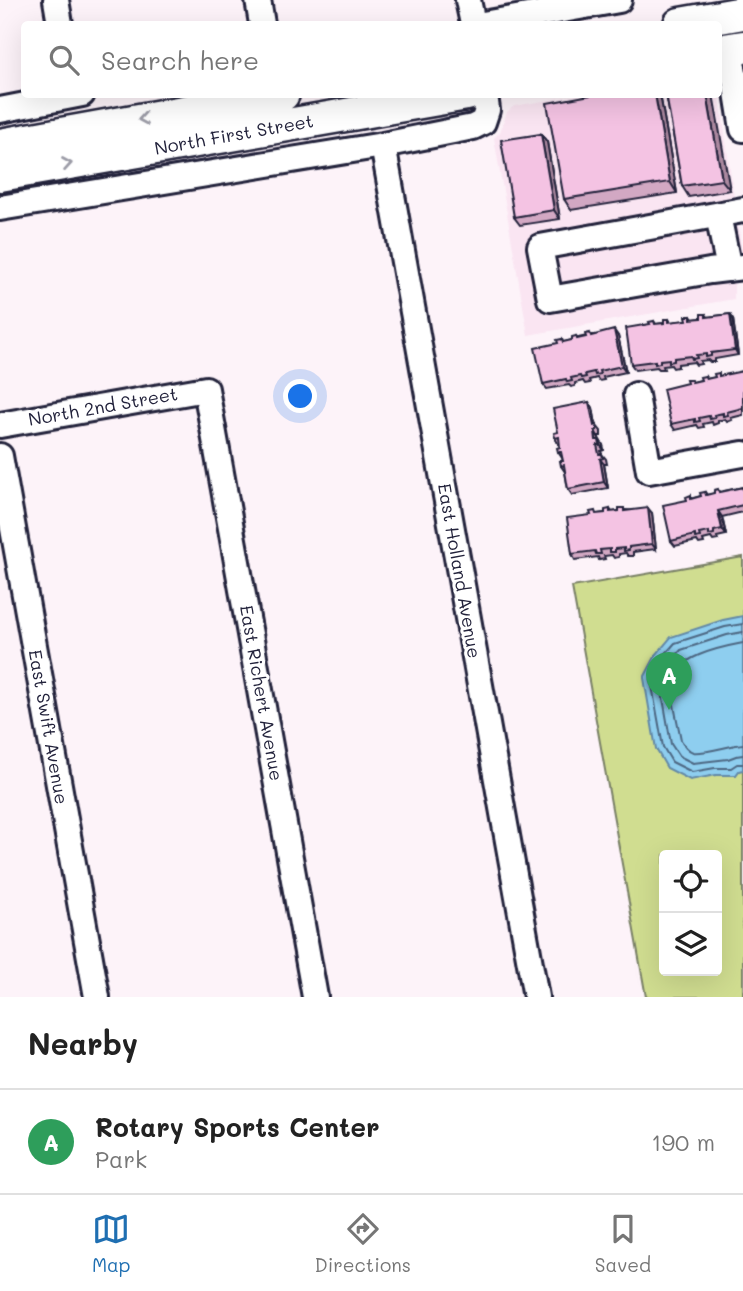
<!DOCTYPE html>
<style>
:root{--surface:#fff;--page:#f6f6f6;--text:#222;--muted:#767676;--line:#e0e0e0;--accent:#1f6fb2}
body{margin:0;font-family:Mali,sans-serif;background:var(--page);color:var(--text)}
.controls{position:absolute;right:21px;bottom:21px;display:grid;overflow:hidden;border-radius:7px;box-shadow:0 7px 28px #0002}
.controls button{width:63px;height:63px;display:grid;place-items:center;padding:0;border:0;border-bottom:2px solid var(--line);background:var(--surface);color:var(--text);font:35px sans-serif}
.you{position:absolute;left:301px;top:397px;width:24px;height:24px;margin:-18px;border:5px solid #fff;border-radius:50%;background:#1a73e8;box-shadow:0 0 0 10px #1a73e833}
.badge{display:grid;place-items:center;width:46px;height:46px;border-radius:50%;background:var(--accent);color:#fff;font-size:23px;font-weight:700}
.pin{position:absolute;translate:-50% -58px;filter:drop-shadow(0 2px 4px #0008)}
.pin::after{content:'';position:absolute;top:37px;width:24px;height:21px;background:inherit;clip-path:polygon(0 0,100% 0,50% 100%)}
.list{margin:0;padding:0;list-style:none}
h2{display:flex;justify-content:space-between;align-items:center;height:91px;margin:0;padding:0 28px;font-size:30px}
h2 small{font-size:23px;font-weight:400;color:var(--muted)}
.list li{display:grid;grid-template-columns:46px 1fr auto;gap:21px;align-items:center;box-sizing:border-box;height:105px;padding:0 28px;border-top:2px solid var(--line)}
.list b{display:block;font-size:26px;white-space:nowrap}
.list p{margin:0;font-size:23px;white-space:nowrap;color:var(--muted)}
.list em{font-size:23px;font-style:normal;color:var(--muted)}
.icon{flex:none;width:38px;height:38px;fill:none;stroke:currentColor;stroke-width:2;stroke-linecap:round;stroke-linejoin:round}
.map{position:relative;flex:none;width:743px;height:997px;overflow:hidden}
.search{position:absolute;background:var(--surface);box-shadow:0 7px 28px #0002;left:21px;right:21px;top:21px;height:77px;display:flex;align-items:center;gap:18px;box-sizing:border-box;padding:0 24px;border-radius:7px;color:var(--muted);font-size:26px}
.sheet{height:196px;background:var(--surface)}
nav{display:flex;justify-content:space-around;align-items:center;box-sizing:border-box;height:98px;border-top:2px solid var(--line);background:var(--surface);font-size:19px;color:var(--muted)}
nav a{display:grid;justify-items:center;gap:4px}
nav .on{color:var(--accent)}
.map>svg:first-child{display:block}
.built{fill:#fae5f2}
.green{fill:#d0dd90;stroke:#798066;stroke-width:2;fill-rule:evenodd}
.water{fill:#8eceef;stroke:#6389a7;stroke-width:2}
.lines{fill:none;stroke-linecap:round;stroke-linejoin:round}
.shore{stroke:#4d6783;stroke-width:2}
.minor-casing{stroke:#22223b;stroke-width:30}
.major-casing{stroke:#22223b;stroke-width:37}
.minor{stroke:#fff;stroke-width:24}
.major{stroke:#fff;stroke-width:32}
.wall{fill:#d2a8c3;stroke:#22223b;stroke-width:2}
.shaded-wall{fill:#ab889f;stroke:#22223b;stroke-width:2}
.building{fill:#f4c3e3;stroke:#22223b;stroke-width:2}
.oneway{stroke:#9c9ca7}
.labels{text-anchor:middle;stroke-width:6;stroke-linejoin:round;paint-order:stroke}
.street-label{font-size:18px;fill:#22223b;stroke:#fff}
</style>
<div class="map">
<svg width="743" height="997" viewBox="0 0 743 997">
<rect width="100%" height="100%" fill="#fdf3f9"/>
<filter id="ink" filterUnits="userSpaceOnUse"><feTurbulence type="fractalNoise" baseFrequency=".0143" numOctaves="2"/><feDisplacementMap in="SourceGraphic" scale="14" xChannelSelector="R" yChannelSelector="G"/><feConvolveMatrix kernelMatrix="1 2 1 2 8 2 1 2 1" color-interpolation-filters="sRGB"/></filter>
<g filter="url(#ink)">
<path class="built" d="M719,93L742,251V264L734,285V299L528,335L494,138L500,132L507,112L514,106L578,95Z"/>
<path class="green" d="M743,557V997H646L572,587ZM664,855H717V971H664Z"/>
<path class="water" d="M743,616V770L739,771L736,775H716L690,780L667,768L656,749L644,678L656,655L671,637L723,620Z"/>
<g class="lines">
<path class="shore" d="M743,624L725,627L675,643L661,659L651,680L663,747L672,762L692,772L715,768H731L737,764H743
M743,632L727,635L681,650L669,664L660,681L671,744L679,756L693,763L728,759L736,756L743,755
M743,643C722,647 671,657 672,685C672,702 678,723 681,740C684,745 687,750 693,752C703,754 731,745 743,744"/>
<g class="minor-casing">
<path id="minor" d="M56,0L60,24
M258,0L262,24
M468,0L473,24
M483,24L619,0
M730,49L743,129
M0,110L82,94
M383,145L536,997
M0,208L383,145L473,127L483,122L487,110L485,94
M743,210L540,247L550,299L710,271L743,267
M718,215L729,269
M636,395L649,471L743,454
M0,425L206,389L315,997
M0,456L97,997"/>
</g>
<g class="major-casing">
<path id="major" d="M680,24L743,13
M718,51L743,47
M0,145L283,94
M0,175L467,94"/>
</g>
<use href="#minor" class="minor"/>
<use href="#major" class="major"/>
</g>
<path class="wall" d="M660,94L677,193L571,210L564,199Z
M666,94L730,190L689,197L682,186Z
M541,134L547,142L560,219L520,225L514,217Z
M706,314L708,317L730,314L733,319L738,355L715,359V362H710L708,360L700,361L701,364L696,365L694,362L678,364V367L673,368L671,365L663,366L664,369H659L657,367L635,370L631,364L650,324L654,321L656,324L664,323L669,319L671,322L687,320L691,316L693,319L701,318Z
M592,335L618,336L626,372L603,377L604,380L599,381L597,378L589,380L590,383L585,384L583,381L575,383V386L571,387L569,385L547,389L543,384L564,342L572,340L576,336L578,338Z
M743,372V415L731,418L732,420L727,422L725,419L718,421V423L713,425L712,422L703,424L704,427L699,428L697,425L675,430L671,424L693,382L701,380L705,376L707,379Z
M593,408L596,425L601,431V436H599V440L603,445L604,450L601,451L602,454L606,459L607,464H604L608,488L572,495L568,489L565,472L561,466L563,461L562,458L558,452L560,447L555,438L558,432Z
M743,487V512L722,517L726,535L717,537L718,540L713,541L711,538L703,540L704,543L699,544L697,541L675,546L671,541L693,498L701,496L705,492L707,495Z
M610,509L612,512L626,510L652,513L656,549L633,552V556H628L626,553L619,554V557L614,558L612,555L604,556L605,559L599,560L598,557L575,560L572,554L591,515L605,513Z"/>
<path class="shaded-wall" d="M655,94H660L677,193L670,182Z
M707,94H713L730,190L722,180Z
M541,134L547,142L560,219L554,210Z
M730,314L733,319L738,355L735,350Z
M614,330L618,336L626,372L622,366Z
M589,402L593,408L597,431L594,426Z
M595,431L603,445L604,450L600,445L599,441L600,446L596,440Z
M600,459L604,464L608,488L604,482Z
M648,508L652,513L656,549L652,544Z
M718,511L722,517L726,535L722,529Z"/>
<path class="building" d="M596,94H655L670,182L564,199L547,103Z
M666,94H707L722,180L682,186Z
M541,134L554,210L514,217L501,140Z
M701,314H706V317L730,314L735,350L711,353V356L706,357V354L696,355L697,358L692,359L691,356L674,358V361L669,362V359L660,360V363L655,364V361L631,364L626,328L650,324L649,322L654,321L655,324L664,323V319H669V322L687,320L686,316H691V319L701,318Z
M614,330L622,366L599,371L600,374L595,375L594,372L585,374L586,377L581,378L580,376L571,378L572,381L567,382L566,379L543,384L535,348L558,343L557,340L562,339L563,342L572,340V337L576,336L577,339L586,337L585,334L590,333L591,336Z
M743,371V408L727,412L728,415L723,416V413L714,415L715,418L710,419L709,416L699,418L700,421L695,422V419L671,424L663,389L687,383L686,380H691L692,382L701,380L700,377L705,376L706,379L715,377L714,374L719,373V376Z
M589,402L594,426L597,425V430L595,431L596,440H599L600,445H597L599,454H602L603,458L600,459L604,482L568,489L564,465L561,466L560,461H563L561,452H558L557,448L560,447L559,437L555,438L554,433L558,432L553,409Z
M743,487V505L718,511L722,529L714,531V534L709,535V532L699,534L700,537L695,538V535L671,541L663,505L687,500L686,497L691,495V499L701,496L700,493L705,492L706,495L714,493V490L718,489L719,492Z
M619,508H624V511L648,508L652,544L629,547V550L624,551V548L615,549V552H610V549L600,550L601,554H596L595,551L572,554L567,518L591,515L590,512L595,511L596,514L605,513V510L610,509V512L619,511Z"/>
<defs><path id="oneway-chevron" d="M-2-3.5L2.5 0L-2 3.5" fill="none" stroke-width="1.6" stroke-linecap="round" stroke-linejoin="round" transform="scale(1.75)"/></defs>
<g class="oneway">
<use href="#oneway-chevron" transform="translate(143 119) rotate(170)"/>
<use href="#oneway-chevron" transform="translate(67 164) rotate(-10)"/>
</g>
</g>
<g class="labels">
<g class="street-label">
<text transform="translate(234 135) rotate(-10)" y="6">North First Street</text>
<text transform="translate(103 407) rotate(-10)" y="6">North 2nd Street</text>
<text transform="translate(459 571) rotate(80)" y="6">East Holland Avenue</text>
<text transform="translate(261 693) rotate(80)" y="6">East Richert Avenue</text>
<text transform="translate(48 727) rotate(80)" y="6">East Swift Avenue</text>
</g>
</g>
</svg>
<div class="controls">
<button><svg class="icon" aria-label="locate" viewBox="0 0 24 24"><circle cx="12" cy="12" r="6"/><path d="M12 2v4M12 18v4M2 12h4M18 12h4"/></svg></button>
<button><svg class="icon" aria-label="layers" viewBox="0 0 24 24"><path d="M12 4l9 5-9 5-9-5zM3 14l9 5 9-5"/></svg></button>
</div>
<div class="you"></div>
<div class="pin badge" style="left:669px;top:710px;background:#2e9e5b">A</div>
<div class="search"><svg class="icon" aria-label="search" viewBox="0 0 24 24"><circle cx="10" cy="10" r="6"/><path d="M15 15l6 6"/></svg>Search here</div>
</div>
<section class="sheet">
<h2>Nearby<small></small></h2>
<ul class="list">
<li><span class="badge" style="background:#2e9e5b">A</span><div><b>Rotary Sports Center</b><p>Park</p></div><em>190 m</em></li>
</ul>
</section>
<nav>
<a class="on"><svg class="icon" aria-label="map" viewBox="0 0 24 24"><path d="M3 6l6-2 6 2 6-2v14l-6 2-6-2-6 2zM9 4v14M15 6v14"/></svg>Map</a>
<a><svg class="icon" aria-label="directions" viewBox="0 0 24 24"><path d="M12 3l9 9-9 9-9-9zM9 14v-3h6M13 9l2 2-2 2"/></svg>Directions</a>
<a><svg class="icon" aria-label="saved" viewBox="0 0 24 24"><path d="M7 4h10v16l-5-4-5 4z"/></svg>Saved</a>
</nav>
